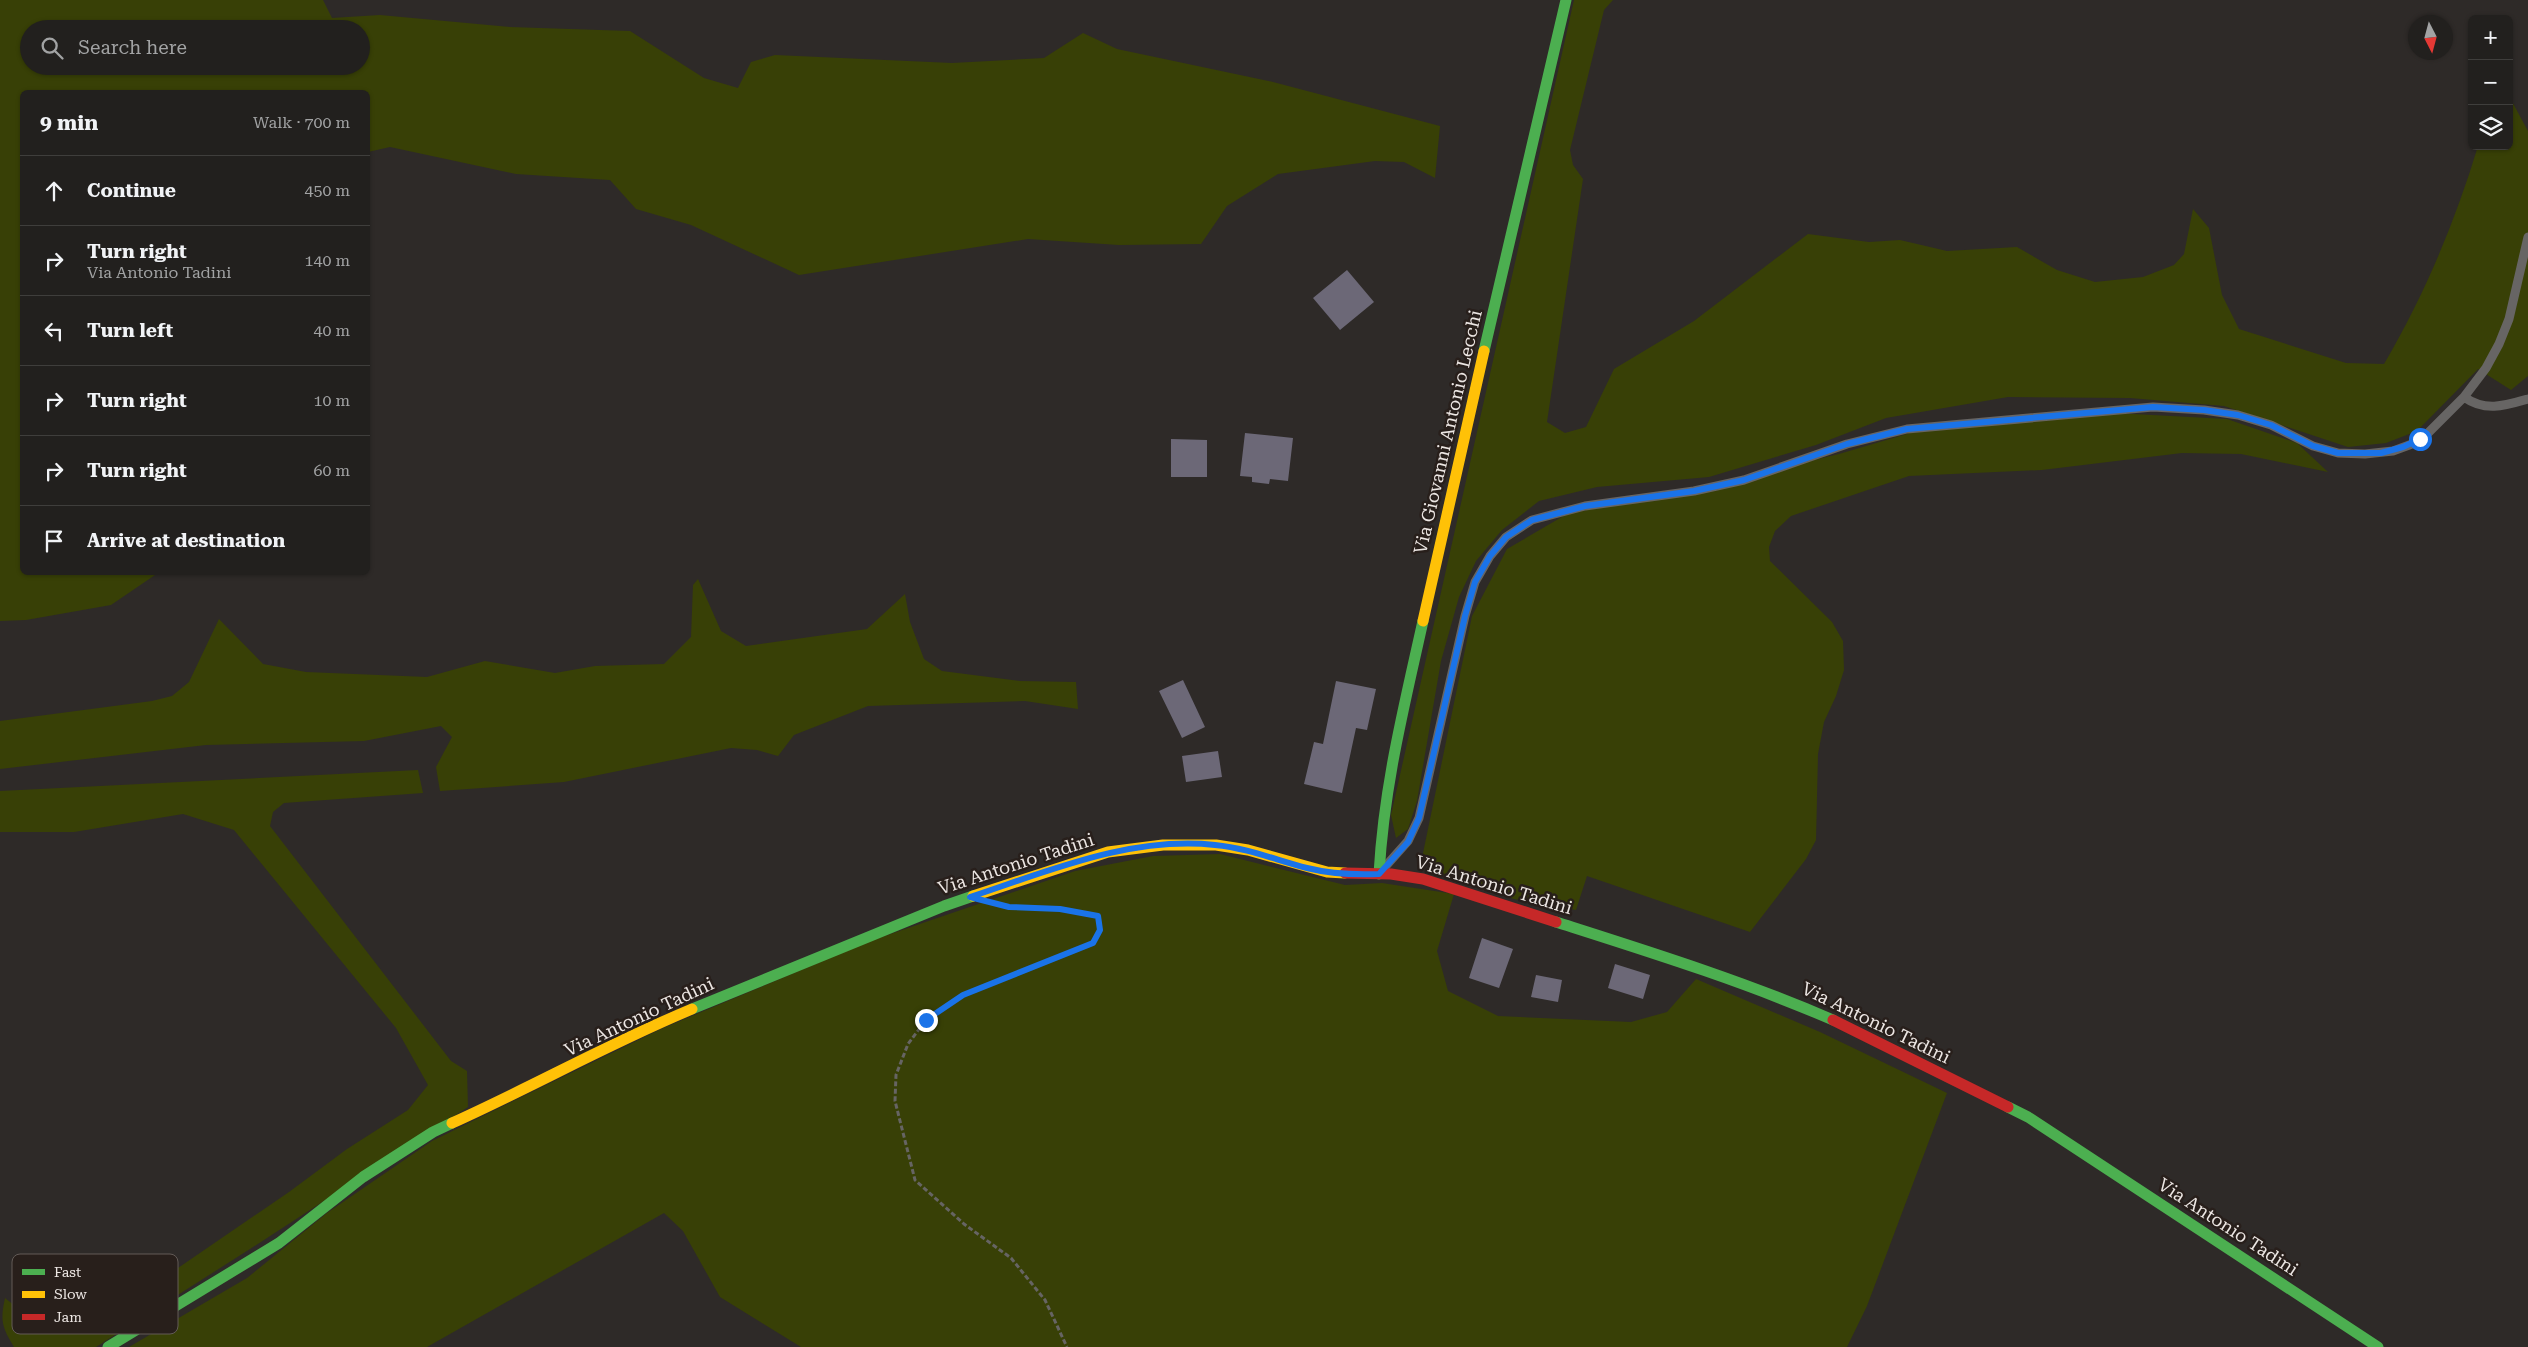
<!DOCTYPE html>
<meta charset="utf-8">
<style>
:root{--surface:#22201e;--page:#2e2d2b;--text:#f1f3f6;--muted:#a2a3a4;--line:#3f3e3c}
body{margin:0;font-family:"Roboto Serif",serif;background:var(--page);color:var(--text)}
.controls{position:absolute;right:15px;top:15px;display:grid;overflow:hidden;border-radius:8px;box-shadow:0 1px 4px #0004}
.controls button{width:45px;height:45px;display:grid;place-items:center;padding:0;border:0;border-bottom:1px solid var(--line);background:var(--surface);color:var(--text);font:25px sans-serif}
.compass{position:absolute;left:2408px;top:15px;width:45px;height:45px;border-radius:50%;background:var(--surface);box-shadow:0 1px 4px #0004;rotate:174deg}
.stop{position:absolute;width:15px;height:15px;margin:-11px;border:4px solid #1a73e8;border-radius:50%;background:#fff}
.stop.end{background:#1a73e8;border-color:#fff;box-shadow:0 1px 5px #0008}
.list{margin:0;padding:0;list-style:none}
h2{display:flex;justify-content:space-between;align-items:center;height:65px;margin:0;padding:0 20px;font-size:21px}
h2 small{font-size:16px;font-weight:400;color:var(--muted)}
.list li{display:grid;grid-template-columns:32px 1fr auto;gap:15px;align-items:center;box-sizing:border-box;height:70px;padding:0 20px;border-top:1px solid var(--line)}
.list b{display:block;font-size:19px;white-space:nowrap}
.list p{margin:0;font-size:16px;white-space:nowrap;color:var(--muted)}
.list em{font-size:16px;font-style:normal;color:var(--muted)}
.icon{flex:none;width:28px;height:28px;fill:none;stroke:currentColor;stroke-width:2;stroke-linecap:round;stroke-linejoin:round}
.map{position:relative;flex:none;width:2528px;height:1347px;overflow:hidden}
.search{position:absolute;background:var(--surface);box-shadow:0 1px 4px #0004;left:20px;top:20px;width:350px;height:55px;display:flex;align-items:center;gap:12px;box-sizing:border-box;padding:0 18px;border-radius:28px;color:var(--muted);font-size:19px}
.panel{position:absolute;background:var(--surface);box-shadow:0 1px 4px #0004;left:20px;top:90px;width:350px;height:485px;border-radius:8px}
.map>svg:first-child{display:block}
.green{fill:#384006;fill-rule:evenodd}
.building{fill:#6c6877}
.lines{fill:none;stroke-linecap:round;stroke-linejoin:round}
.path{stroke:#666463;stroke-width:3;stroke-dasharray:5 2.5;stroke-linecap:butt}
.lane{stroke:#676564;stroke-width:9}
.fast{stroke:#4caf50;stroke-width:11}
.slow{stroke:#ffc107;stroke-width:11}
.jam{stroke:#c62828;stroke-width:11}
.route{stroke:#1a73e8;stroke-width:6}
.labels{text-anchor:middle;stroke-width:5;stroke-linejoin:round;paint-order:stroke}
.street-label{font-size:18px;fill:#ece6e3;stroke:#281f1b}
.key{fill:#281f1b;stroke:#635b57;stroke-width:1}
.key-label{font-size:14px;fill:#ece6e3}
</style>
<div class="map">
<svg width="2528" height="1347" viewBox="0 0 2528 1347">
<rect width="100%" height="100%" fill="#2e2a28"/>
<path class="green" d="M0,0H323L332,18L380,15L510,27L630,31L704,78L738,88L751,62L775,55L952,63L1044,58L1083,33L1117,49L1273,82L1440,126L1435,178L1404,162L1375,161L1278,174L1227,206L1201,244L1119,245L1028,239L799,275L691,225L636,209L610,180L516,174L390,147L368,152V92H22V572L158,573L111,605L26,620L0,621ZM29,29H361V66H29Z
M1574,0H1613L1604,10L1570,150L1573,165L1583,179L1547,422L1565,433L1586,427L1614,369L1694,321L1808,234L1869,242L1900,240L1947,251L2017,247L2057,270L2095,282L2143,277L2174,265L2184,254L2193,209L2209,228L2222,295L2239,329L2346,363L2384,364C2424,296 2455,222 2478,146H2509V96L2528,131V376L2511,390L2478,369L2417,431L2386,443L2348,447L2224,406L2130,398L2008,397L1886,418L1816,445L1709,477L1597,487L1539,501L1502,530L1476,561L1459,597L1441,661L1417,801L1408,829L1396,838L1391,815Z
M2115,413L2227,419L2297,443L2328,472L2241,454L2182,453L2042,470L1909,476L1791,516L1775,531L1769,547L1770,561L1832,622L1843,641L1844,670L1836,696L1824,722L1818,754L1816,840L1806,859L1750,932L1587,876L1576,910L1514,899L1436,873L1422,858L1472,616L1507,549L1567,514L1695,488L1839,454L1927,428Z
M698,579L721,631L746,646L867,629L905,594L910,622L924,659L942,671L1020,681L1076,682L1078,709L1025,701L868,706L794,735L778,756L757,750L731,748L564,782L440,791L436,767L452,737L441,726L364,741L206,745L0,769V721L152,701L172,696L189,682L219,619L263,664L306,672L427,677L485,661L555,673L595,666L664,664L691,637L693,585Z
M418,770L423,793L284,803L273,812L270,826L451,1061L467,1071L468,1107L250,1249L96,1347H14C2,1327 0,1321 5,1298L45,1330H71L178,1268L289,1192L347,1149L408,1110L428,1085L396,1028L234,830L183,814L74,832H0V791Z
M1220,854L1345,885L1382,883L1454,894L1437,951L1448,991L1498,1016L1631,1022L1667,1012L1696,979L1820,1032L1947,1093L1867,1306L1847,1347H801L720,1297L683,1231L664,1213L427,1347H129L247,1278L327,1213L432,1141L661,1029L870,941L1075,871L1153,856Z"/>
<path class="building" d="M1347,270L1374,302L1340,330L1313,298Z
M1245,433L1293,438L1288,481L1270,479L1269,484L1252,482V477L1240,476Z
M1171,439L1207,440V477H1171Z
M1183,680L1205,727L1182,738L1159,691Z
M1336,681L1376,689L1367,730L1356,728L1342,793L1304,784L1314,742L1323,744Z
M1218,751L1222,777L1186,782L1182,756Z
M1482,938L1513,949L1499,988L1469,978Z
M1615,964L1650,975L1643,999L1608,988Z
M1536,975L1562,980L1558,1002L1531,997Z"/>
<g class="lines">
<path class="path" d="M1015,907L1060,909L1098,916L1101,930L1093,943L963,995L926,1020L908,1044L896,1075L895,1101L915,1180L964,1224L1011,1258L1045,1300L1067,1347"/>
<path class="lane" d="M2464,397C2485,412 2504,406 2528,399
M1384,868L1408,841L1419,818L1465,616L1475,582L1490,556L1506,537L1532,520L1585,506L1694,491L1744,480L1847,444L1907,429L2153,407L2204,410L2238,415L2271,425L2313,446L2338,453L2365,454L2393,451L2412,444L2427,434L2464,397L2486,368L2499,344L2509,319L2528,237"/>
<path class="fast" d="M1484,351L1566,0
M1379,874C1384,785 1404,707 1423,621
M1556,922C1650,952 1743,981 1833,1020
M692,1009L944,906L973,896
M2008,1107L2028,1117L2378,1347
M108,1347L279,1243L363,1177L433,1132L452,1123"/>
<path class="slow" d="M1423,621L1484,351
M973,896L1108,852L1163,845H1216L1248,850L1327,872L1345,873
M452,1123C532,1087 610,1043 692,1009"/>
<path class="jam" d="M1345,873L1391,874L1423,879L1556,922
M1833,1020L2008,1107"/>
</g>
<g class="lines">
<path class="route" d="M926,1020L963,995L1093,943L1100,930L1098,916L1060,909L1009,907L970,897C1049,871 1130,836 1215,845C1247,848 1276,860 1307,868C1331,874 1355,875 1379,874L1408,842L1419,818L1465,616L1475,582L1490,556L1506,537L1532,520L1585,506L1694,491L1744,480L1847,444L1907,429L2153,407L2204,410L2238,415L2271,425L2313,446L2338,453H2381L2403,447L2420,439"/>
</g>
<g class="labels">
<g class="street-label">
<text transform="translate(1448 432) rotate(-77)" y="6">Via Giovanni Antonio Lecchi</text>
<text transform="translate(1016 864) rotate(-18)" y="6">Via Antonio Tadini</text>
<text transform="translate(1494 885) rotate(17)" y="6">Via Antonio Tadini</text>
<text transform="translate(639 1017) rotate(-25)" y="6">Via Antonio Tadini</text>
<text transform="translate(1876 1023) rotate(26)" y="6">Via Antonio Tadini</text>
<text transform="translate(2228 1227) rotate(33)" y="6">Via Antonio Tadini</text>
</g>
</g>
<rect x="12" y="1254" width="166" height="80" rx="8" class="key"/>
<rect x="22" y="1269" width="23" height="6" fill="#4caf50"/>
<rect x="22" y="1291" width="23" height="7" fill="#ffc107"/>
<rect x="22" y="1314" width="23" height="6" fill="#c62828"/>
<g class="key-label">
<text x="54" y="1277">Fast</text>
<text x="54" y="1299">Slow</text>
<text x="54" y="1322">Jam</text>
</g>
</svg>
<div class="controls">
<button>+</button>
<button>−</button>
<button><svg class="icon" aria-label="layers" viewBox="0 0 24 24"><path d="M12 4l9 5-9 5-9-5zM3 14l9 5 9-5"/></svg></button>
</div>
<svg class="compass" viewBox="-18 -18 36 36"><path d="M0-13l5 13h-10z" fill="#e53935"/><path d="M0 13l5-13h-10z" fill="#a2a3a4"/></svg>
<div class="stop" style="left:2420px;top:439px"></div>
<div class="stop end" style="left:926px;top:1020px"></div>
<div class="search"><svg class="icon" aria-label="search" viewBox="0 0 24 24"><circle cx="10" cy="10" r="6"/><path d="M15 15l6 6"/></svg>Search here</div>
<section class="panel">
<h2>9 min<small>Walk · 700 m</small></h2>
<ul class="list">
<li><svg class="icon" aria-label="ahead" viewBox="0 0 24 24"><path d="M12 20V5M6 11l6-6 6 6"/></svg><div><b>Continue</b></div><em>450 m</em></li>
<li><svg class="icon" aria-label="right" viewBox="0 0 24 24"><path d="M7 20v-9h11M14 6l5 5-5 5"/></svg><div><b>Turn right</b><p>Via Antonio Tadini</p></div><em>140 m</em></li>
<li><svg class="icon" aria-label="left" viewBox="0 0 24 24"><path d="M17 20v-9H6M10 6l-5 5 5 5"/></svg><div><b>Turn left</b></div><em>40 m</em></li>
<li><svg class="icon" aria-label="right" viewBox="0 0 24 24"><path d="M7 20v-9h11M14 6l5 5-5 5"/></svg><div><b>Turn right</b></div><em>10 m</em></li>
<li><svg class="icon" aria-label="right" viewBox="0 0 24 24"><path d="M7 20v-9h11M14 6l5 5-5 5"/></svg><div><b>Turn right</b></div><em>60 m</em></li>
<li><svg class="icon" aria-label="arrive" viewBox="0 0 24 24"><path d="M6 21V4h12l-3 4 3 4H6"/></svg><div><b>Arrive at destination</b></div></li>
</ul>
</section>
</div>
